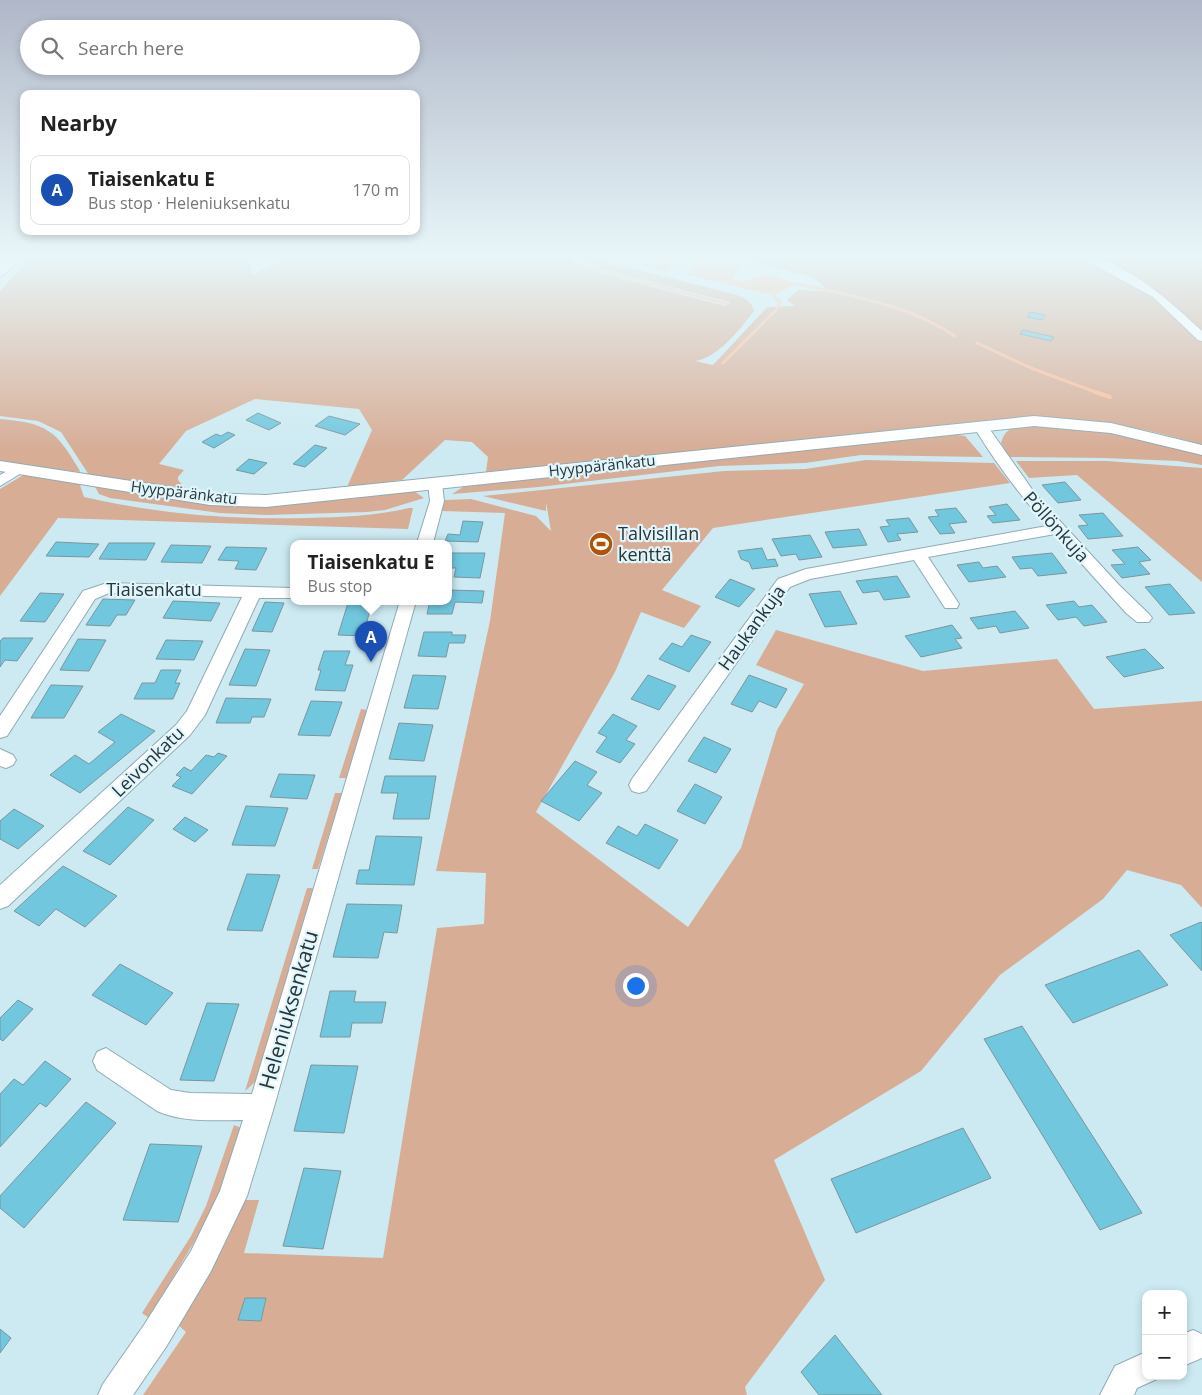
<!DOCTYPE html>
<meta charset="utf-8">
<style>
:root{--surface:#fff;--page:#f2f2f2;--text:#222;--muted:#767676;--line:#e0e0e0;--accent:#7c3aed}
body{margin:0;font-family:"Open Sans",sans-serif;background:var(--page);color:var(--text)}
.controls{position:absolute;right:15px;bottom:15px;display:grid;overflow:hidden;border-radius:10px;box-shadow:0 2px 8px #0003}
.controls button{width:45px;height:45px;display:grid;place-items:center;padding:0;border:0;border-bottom:1px solid var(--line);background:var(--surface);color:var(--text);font:25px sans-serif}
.you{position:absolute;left:635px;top:985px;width:18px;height:18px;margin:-12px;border:4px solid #fff;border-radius:50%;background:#1a73e8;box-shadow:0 0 0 8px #1a73e833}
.badge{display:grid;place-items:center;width:32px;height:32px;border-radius:50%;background:var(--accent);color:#fff;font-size:16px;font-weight:700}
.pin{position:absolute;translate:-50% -41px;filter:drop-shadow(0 1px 2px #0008)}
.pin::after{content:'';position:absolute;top:26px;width:18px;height:15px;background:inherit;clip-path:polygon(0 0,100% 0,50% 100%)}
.popup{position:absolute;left:290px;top:540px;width:162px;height:65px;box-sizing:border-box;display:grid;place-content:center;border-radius:10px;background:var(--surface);filter:drop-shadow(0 1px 4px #0005);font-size:16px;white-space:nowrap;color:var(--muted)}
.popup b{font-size:19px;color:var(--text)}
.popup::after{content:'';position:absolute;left:50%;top:100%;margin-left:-10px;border:10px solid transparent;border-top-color:var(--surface)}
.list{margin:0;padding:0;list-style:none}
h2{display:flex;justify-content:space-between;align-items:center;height:65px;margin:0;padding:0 20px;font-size:21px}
h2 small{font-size:16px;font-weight:400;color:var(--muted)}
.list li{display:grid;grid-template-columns:32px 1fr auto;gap:15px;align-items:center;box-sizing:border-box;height:70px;margin:0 10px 10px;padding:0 10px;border:1px solid var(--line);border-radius:10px}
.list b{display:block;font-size:19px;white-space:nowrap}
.list p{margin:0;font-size:16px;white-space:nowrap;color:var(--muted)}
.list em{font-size:16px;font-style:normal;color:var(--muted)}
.icon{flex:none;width:28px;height:28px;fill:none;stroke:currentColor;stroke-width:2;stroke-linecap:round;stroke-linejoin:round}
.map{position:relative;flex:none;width:1202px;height:1395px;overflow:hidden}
.search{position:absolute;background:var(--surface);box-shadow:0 2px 8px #0003;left:20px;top:20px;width:400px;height:55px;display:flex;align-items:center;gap:12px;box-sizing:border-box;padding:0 18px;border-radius:28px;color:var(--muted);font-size:19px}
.panel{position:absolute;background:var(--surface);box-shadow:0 2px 8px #0003;left:20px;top:90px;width:400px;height:145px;border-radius:10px}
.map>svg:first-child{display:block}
.green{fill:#d7ad96;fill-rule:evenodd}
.water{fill:#fcbc98}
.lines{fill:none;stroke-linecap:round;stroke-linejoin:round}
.stream-far1{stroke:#fcbc98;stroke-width:3}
.stream{stroke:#fcbc98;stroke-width:4}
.building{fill:#71c7de;stroke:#7b969d}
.minor-casing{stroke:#90abb3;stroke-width:2}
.tertiary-casing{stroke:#90abb3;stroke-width:2}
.secondary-casing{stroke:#90abb3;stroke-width:2}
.minor{fill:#fff;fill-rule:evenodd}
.tertiary{fill:#fff;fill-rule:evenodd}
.secondary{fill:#fff;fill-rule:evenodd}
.labels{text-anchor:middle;stroke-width:4.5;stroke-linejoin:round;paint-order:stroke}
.far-street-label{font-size:15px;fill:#293437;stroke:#dff6fd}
.street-label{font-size:18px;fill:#293437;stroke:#dff6fd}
.poi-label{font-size:18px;fill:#293437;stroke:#dff6fd;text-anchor:start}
.near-street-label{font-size:21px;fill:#293437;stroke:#dff6fd}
</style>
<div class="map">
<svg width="1202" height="1395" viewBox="0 0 1202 1395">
<rect width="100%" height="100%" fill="#cdeaf2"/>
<path class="green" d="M33,255H249L252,275L286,259L271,257L274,255H575L571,258L573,263L589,270L725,306L730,302L602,269L584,261L581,257L601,255L598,258L604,261L737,295C746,299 752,301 754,311C740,329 718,358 695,361L713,365L767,307L795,306L787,300L798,290L820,291L826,288L812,277L725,255H1202V445C1137,425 1089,419 1021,417L486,472L488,457L472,442L445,440L402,480L347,487L372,430L359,409L255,399L186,431L159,464L184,470L178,477V480L185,488L179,491L89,475L61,432L38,421L0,416V291Z
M0,419C47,423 56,430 80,471L79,472L0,462Z
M1028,425L1101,430L1202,454V465L1178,461L1104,458L1009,457L1001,443C1005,428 1014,426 1028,425Z
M951,434L965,436L983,457L861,455L805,463L719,466L539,487L452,494L466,485Z
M866,460L994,463L1010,483L713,528L662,590L701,606L684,628L641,612L615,672L536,812L688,927L741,848L777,730L804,684L756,665L776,630L923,671L1057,659L1094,709L1202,701V908L1181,885L1127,870L1103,899L1000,975L921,1071L774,1160L825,1280L745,1387L747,1395H143L186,1332L178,1325C204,1285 226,1244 245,1200H259L244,1253L383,1258L437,928L484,924L486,873L436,871L490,621L505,513L442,511L445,500L471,499L536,516L551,531L546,502V511L483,496L724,471L805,469ZM245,1298H266L261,1321L239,1320Z
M1016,461H1107L1202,468V582L1077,475L1029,478Z
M25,474L79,482L84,497C157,514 233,520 307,518C342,517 375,516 409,508H413L408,529L58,518L0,596V489Z
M94,485L209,503L411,489L424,498L385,510L367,512L267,515L220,513L110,498L99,494Z
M361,709L367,710L346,778H339Z
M335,793H342L318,869H312Z
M307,888H313L256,1081L245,1091Z
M234,1125L241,1128L213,1210L149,1318L142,1313L191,1236L206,1206Z"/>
<path class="water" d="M615,255H695L740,267L734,276V280L745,282L766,274L797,284L773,295L688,275L696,266C684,259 676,265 665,271L611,257Z"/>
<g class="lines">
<path class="stream-far1" d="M582,255L577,258L580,264L586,267L728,304
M797,284C852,296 907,304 955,336
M977,343L1031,368L1098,393
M723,363L777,309L780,302L773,295"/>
<path class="stream" d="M1095,392L1110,397"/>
</g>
<path class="building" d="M1030,312L1045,315L1042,320L1027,317Z
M1023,330L1054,337L1051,341L1020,334Z
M258,413L281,423L269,430L246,420Z
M329,416L360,424L345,435L315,426Z
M228,432L235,435L214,448L202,442L216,434L221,436Z
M315,445L327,448L305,467L293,464Z
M249,459L267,463L254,474L236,470Z
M1065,482L1081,500L1058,503L1042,485Z
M1007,504L1020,520L993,523L987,516L996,515L989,507Z
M956,508L967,522L949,524L955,533L940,534L928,517L939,516L935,510Z
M1103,513L1123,536L1088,539L1078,526L1088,525L1079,515Z
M909,518L918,532L897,534L901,540L888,542L880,527L890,526L886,520Z
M463,521L483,522L478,542L445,541L448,534L460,535Z
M859,529L867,545L833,548L825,532Z
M810,535L822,557L799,560L796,554L781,556L772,539Z
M56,542L99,544L89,557L46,556Z
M109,543H155L146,560L99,559Z
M171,545L211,546L202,563L161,562Z
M226,547L267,548L256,570L235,569L239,561L218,560Z
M1138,547L1151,560L1139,562L1150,574L1122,578L1111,565L1125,564L1112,550Z
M762,548L767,560L775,559L778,566L752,569L749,562L741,559L738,551Z
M448,553H485L480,578L454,577L456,568H448Z
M1052,553L1067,573L1038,576L1032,568L1020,569L1012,557Z
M979,562L983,568L997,566L1006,577L969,582L957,565Z
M897,576L910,597L884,600L879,591L863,593L856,581Z
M730,579L755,589L739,607L715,597Z
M1170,584L1195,613L1169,615L1145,587Z
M448,590L484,591L482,603L455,602L452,614H427L430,601H448Z
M840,591L857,624L825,627L809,594Z
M40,593L64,594L45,622L20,621Z
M103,599L135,600L126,615H117L110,626L86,625Z
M173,601L220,603L211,621L163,618Z
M1074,601L1079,607L1092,605L1107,622L1084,626L1076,617L1058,620L1046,605Z
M265,602L284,603L272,632L252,631Z
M348,603H372L363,636L338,635Z
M1015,611L1029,628L1000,633L996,626L978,629L970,618Z
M952,625L962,638L955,639L962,648L921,657L905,636Z
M424,632H452V635H466L464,643H449L446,657L418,656Z
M691,635L711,642L689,672L659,659L672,643L682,647Z
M3,638H33L17,661L5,660L0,667V641Z
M78,639L106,640L89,671L60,670Z
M166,640L203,641L194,660L156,659Z
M245,649L270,650L256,686L229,685Z
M1145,649L1164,668L1124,677L1106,657Z
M324,651H350L345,665H353L345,691L315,690L321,670H318Z
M161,670H181L175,683H180L173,699H134L142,683H155Z
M413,675L446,676L438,709L404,708Z
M648,675L676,686L659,710L631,699Z
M749,675L787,689L776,708L759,701L752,712L731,704Z
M51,685L83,686L64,718H31Z
M226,698L271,699L264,717H252L250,723H216Z
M311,701L342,702L330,736L298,735Z
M121,714L155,731L80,793L50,775L75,755L89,764L115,742L98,732Z
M613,714L637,726L626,740L635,744L620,763L596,752L607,737L598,733Z
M399,723L433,725L424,761L389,759Z
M704,737L731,749L716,773L688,761Z
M218,753L227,756L192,794L172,786L181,777L176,775L184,767L191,771L206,755L214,757Z
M575,761L597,772L587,785L602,793L579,821L541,801Z
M279,774L315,775L307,799L270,797Z
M385,776H436L429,819H393L398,793H381Z
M695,784L722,797L705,824L677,811Z
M246,806L288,808L275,846L232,845Z
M128,807L154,820L110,865L83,851Z
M14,809L44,826L18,849L0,839V821Z
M185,817L208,830L195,842L173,829Z
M645,824L678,840L659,869L606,843L618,826L637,836Z
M376,836L422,837L414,885L356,884L359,870H369Z
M63,866L117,896L85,927L56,909L39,926L14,911Z
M247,874L280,875L262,931L227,930Z
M347,904L402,905L397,933L384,932L378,958L333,957Z
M1201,922L1202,923V971L1170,935Z
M1139,950L1168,985L1073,1023L1045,985Z
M120,964L173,993L146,1025L92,995Z
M330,991H356L354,1002H386L382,1023H352L350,1037H320Z
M18,1000L33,1009L3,1041L0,1039V1018Z
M207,1003L239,1004L214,1081L180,1080Z
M1022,1026L1142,1213L1100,1230L984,1039Z
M45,1061L71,1079L46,1107L40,1103L0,1147V1094L14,1079L23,1085Z
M311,1065L358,1066L344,1133L294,1131Z
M86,1102L116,1123L24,1228L0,1208V1196Z
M963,1128L991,1178L856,1233L831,1179Z
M150,1144L202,1146L178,1222L123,1220Z
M304,1168L341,1171L323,1249L283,1246Z
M245,1298H266L261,1321L238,1320Z
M0,1329L11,1338L0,1353Z
M835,1335L882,1395H819L801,1372Z"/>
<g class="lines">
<g class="minor-casing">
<path id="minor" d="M1076,255C1120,255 1171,302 1202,331V341L1198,340L1153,297Z
M981,423L986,424L1036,495L1119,585L1149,614L1152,618L1149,622H1137L1126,613L1055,534L928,557L959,604L957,608H945L914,560L810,579L790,587L646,791L639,793L632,791L629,785L632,779L778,579L806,569L1047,526C1020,495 995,462 974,427Z
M18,465L23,466L25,469L23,472L0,486V475Z
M435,479L442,483L444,501L433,543H417L430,501L428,483Z
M107,583L294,588V598H259L205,715L190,735L8,906L0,909V885L176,725L187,711L242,597L109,593L95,599L7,736L0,738V716L83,591Z
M400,601H416L274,1107L247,1196L211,1271L166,1347L133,1395H98L103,1384L144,1325L191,1251L220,1191L243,1120C215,1120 184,1123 157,1111L97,1070L93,1061L97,1052L106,1048L171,1090L190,1093L252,1094Z
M0,749L13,755L16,760L13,765L6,768L0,766Z
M1193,1330L1202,1334V1358L1183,1366V1334Z
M1146,1352V1376H1158L1157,1379L1137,1388L1134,1395H1100L1115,1366Z"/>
</g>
<g class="tertiary-casing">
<path id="tertiary" d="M1034,416L1111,423L1202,445V455L1111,433L1034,426L266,507L210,505L0,471V461L210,493L266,495Z"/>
</g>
<g class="secondary-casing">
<path id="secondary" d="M7,255H23L5,274L0,276V262Z"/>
</g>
<use href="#minor" class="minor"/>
<use href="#tertiary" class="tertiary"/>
<use href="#secondary" class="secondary"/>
</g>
<linearGradient id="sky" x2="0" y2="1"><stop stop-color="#b0b7c8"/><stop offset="0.57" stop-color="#e8f6f9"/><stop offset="1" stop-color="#e8f6f9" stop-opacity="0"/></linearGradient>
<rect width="1202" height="451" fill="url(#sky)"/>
<defs>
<g id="stadium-disc" transform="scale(1.25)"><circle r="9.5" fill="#b25403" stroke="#dff6fd"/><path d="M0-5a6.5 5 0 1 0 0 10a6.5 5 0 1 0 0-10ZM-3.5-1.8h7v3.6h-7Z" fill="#fff"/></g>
</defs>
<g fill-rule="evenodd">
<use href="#stadium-disc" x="601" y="544"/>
</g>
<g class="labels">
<g class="far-street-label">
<text transform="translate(602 466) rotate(-6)" y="5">Hyyppäränkatu</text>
<text transform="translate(184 493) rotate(7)" y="5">Hyyppäränkatu</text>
</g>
<g class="street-label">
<text transform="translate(1056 527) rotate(48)" y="6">Pöllönkuja</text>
<text x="154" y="596">Tiaisenkatu</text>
<text transform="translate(752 628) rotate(-54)" y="6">Haukankuja</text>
<text transform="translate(148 762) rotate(-44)" y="6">Leivonkatu</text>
</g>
<g class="poi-label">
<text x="618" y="540">Talvisillan<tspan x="618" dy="21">kenttä</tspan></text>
</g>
<g class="near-street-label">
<text transform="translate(289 1010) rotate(-74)" y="7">Heleniuksenkatu</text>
</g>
</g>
</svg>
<div class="controls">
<button>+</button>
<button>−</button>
</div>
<div class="you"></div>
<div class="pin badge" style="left:371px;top:662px;background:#1a4fb4">A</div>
<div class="popup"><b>Tiaisenkatu E</b>Bus stop</div>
<div class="search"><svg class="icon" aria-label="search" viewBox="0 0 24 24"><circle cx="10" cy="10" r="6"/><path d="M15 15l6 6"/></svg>Search here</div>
<section class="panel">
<h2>Nearby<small></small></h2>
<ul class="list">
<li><span class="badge" style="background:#1a4fb4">A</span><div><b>Tiaisenkatu E</b><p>Bus stop · Heleniuksenkatu</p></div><em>170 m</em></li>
</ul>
</section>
</div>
